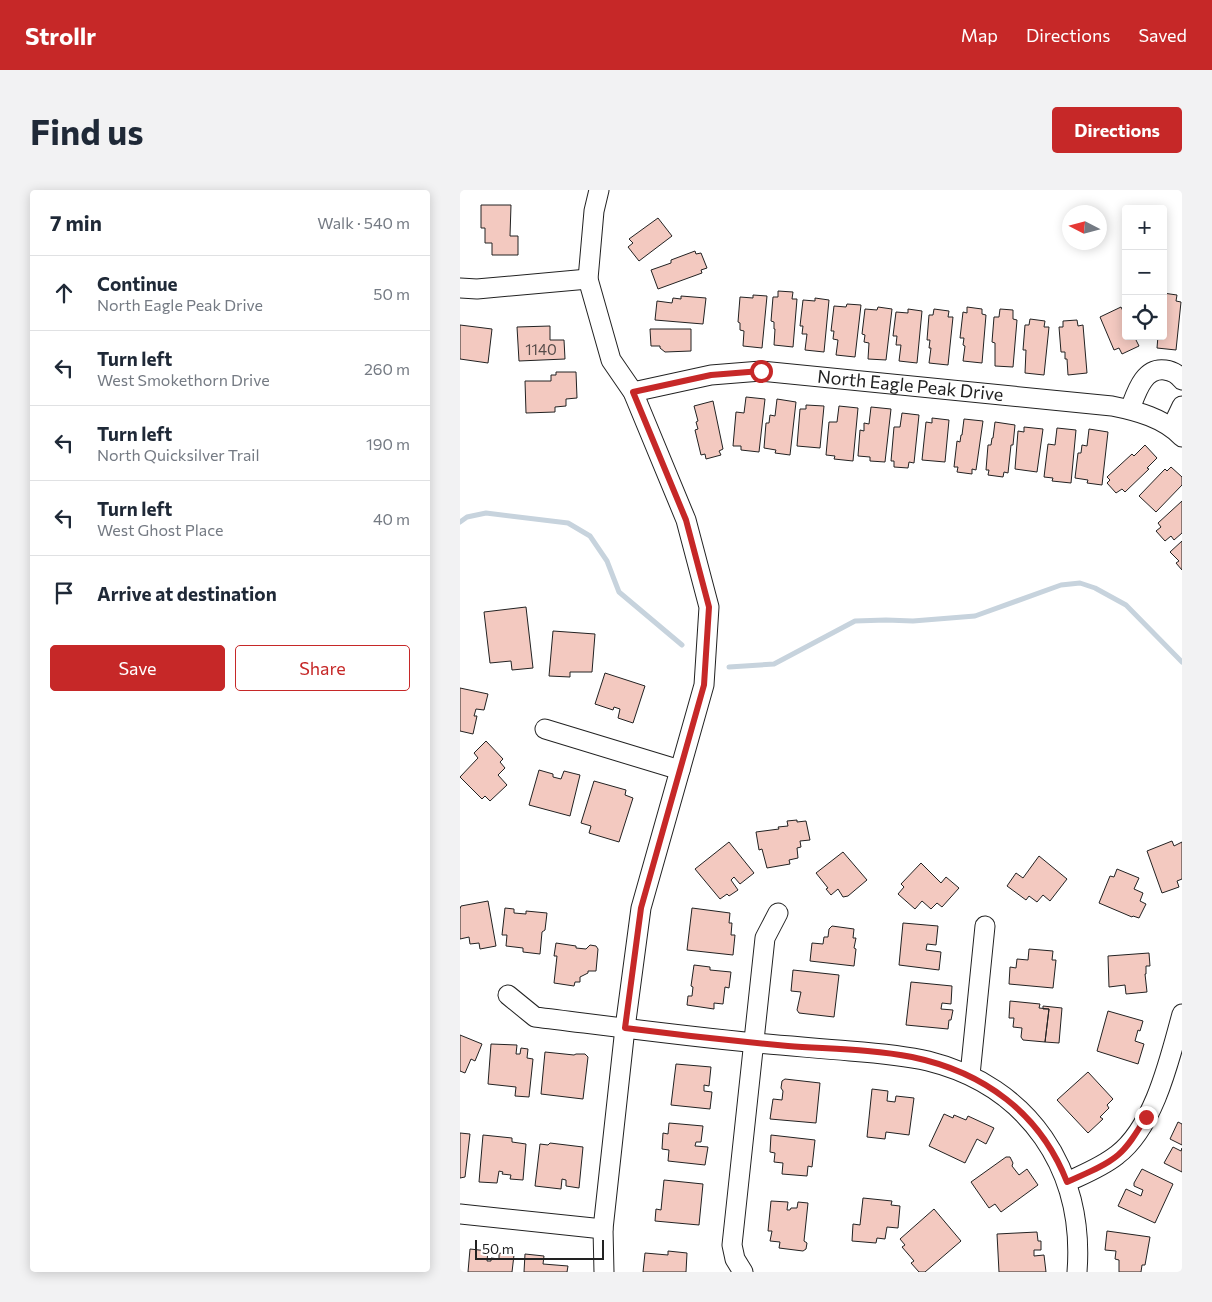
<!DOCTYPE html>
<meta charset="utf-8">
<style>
:root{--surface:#fff;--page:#f2f2f3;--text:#1f2937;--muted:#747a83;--line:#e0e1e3;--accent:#c62828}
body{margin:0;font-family:Commissioner,sans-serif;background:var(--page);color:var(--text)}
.controls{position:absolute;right:15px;top:15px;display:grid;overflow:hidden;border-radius:5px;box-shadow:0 2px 12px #0003}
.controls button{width:45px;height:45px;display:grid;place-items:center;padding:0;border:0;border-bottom:1px solid var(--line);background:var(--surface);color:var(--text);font:25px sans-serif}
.compass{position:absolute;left:602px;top:15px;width:45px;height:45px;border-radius:50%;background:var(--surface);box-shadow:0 2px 12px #0003;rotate:276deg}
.scale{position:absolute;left:15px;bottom:12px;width:129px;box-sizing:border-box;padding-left:5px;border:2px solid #222;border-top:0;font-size:14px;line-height:18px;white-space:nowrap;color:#222;-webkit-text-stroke:4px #fff;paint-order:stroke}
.stop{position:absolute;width:15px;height:15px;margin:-11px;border:4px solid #c62828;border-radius:50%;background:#fff}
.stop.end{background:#c62828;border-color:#fff;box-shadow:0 1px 5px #0008}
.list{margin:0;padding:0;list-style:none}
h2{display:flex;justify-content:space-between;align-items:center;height:65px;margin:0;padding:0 20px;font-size:21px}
h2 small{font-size:16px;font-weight:400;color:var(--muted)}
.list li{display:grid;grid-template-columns:32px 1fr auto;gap:15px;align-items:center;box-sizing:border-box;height:75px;padding:0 20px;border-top:1px solid var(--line)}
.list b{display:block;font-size:19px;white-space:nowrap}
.list p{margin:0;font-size:16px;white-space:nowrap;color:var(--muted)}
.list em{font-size:16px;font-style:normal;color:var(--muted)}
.actions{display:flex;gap:10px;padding:15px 20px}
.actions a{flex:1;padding:11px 0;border:1px solid var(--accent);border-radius:5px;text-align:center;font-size:18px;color:var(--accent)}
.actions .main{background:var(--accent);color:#fff}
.icon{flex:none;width:28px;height:28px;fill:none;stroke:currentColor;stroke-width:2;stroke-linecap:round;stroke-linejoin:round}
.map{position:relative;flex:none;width:722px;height:1082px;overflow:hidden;border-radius:5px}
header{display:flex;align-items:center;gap:30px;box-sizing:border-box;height:70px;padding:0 25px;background:var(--accent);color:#fff}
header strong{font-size:24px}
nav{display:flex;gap:28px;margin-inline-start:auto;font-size:18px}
.intro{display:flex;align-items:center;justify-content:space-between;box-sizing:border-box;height:120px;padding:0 30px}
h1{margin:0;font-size:35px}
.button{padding:12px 22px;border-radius:5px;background:var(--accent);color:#fff;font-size:18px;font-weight:700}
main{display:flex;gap:30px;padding:0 30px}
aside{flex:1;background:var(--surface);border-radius:5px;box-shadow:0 2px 12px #0003}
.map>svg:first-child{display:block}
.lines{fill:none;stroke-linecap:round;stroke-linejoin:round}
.stream{stroke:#c7d3dd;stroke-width:5}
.building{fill:#f3c9c0;stroke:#222}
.minor-casing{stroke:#222;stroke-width:21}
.minor{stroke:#fff;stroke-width:19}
.route{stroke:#c62828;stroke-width:6}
.labels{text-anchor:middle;stroke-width:4;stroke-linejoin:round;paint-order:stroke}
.number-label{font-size:15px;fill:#564c4a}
.street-label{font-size:18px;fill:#222;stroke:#fff}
</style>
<header>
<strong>Strollr</strong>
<nav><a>Map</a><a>Directions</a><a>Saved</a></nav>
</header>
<div class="intro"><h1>Find us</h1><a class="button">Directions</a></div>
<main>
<aside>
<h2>7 min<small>Walk · 540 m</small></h2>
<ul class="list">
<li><svg class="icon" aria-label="ahead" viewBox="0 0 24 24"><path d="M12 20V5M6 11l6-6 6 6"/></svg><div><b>Continue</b><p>North Eagle Peak Drive</p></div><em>50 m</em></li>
<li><svg class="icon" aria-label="left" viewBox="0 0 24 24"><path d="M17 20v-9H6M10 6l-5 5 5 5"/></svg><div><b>Turn left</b><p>West Smokethorn Drive</p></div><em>260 m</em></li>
<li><svg class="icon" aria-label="left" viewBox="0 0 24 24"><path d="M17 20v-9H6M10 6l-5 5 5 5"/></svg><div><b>Turn left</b><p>North Quicksilver Trail</p></div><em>190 m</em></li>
<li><svg class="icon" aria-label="left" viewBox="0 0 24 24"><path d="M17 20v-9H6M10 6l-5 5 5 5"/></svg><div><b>Turn left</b><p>West Ghost Place</p></div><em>40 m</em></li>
<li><svg class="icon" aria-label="arrive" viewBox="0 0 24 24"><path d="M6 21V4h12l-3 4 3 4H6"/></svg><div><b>Arrive at destination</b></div></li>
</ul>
<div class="actions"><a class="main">Save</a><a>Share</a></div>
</aside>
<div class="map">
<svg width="722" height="1082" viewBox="0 0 722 1082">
<rect width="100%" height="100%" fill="#fff"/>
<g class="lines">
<path class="stream" d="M0,332L7,327L26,323L108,333L130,346L147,371L159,402L222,455
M269,477L314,474L395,431L426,430L453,431L515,426L601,395L620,393L635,398L666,415L722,472"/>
</g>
<path class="building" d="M21,15H51L50,46H58V65H32V53H25V38H21Z
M198,28L212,46L179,71L168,57L173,53L169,49Z
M235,61L236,64L241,63L247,78L241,80L242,83L198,99L191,80L211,73V70Z
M318,101L333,102L332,109H337L333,157L314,155L315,139H314V132L311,131L313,107H318Z
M703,103L717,105L716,111L721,112L716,160L697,158L698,146H703Z
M293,105L307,106L302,158L283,156L284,141L280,140V133L278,132L280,107L293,108Z
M221,106L246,108L243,134L195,130L197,111L212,113L213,108L221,109Z
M355,108L369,110L364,162L345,160L347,144H342L343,136H340L343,110L355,111Z
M387,114L401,115L395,167L376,165L378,150L373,149L374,141H371L374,116L386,117Z
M418,117L432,119L426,170L408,169L409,153L404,152L405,145L402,144L405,119L417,120Z
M507,117L522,119V124L526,125L522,173L503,171L505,156L503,155L504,148H500L503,122L507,123Z
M661,117L666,127V146H674L679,156L662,164L659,158L654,160L640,127Z
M448,119L462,121L457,173L439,171L441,155H436L437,146H433L436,122L448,123Z
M474,119L489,121L488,127H493L488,175L469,173L471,158H469L470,150H467L469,125H473Z
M540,119L553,120V129L557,130L553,177L535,176V153L532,152L534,127H539Z
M570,129L585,131L584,137H589L584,185L565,183L566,160H563L565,135H569Z
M617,130L618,136L623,135L627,183L608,185L607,169H605V162H601L599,137H603V131Z
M0,135L32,139L28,173L0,169Z
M90,136V150H104L105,169L59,171L57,137Z
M190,139H231V161L205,162L200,158V156H191Z
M96,182H116L117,208L106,209V216L95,217V222L66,223L65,191H91V185H96Z
M286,207L305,209L299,262L281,260V256H273L276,222L284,223Z
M317,209L336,212L330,265L315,263L316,260L304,258L306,233H309L310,225L315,226Z
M253,211L263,259L259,261L261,265L246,269L245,264L241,265L235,240L238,239L236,232L238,231L234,216Z
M346,215L364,216L360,258L337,256L340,219H346Z
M379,216L398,218L393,271L374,269L375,266L366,265L369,232H377Z
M411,217L431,219L425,272L410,271V267L398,266L400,240L404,241V233L409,234Z
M442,223L459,225L454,273L449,272L448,278L434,277V271H431L434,237H440Z
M472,228L489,230L485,272L462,270L466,232L472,233Z
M504,229L523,231L516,280L512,279V284L497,282L498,277H494L497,251L500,252L501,245H502Z
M535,232L555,235L553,255H551L548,283L544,282L543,287L528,285L529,280H526L528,255H531L532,248H533Z
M564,237L583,239L577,282L555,279L558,241L564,242Z
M597,238L616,240L611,293L592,291L593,288L584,287L588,254L595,255Z
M629,239L648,242L642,295L627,293L628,290L615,288L618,263H621L622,255L627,256Z
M685,255L697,268L687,278L689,279L665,302L662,299L656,303L647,293L650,290L647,287L672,264L674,266Z
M711,277L722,287V295L696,322L679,306L705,279L707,281Z
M722,311V343L714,350L711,346L705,351L696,341L701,337L698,333Z
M722,351V380L716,373L719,371L710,362Z
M66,417L73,478L52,480L51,471L30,473L24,422Z
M93,441L135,444L132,482H110V487L89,486Z
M145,483L185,496L173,533L158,528L160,519L154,517L153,520L135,514Z
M0,498L28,504L24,520L16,519L14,526H17L13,544L0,541Z
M26,551L43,569L40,572L45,578L38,585L47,595L30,611L25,606L22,609L0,587L18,568L14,563Z
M79,580L93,584V587L101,589L104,581L120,585L110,626L69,615Z
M134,591L166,600L165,605L173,608L159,652L129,643L131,636L121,633Z
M337,630V632L346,631L350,650L340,651L341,657L337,658L338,668L329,670L330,674L307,678L302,659L299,660L296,642L319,639L318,637L328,636L327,631Z
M712,651L714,656L722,652V689L717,691L719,697L702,703L687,661Z
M269,652L294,683L280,694L274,687L271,690L278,700L269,706L267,704L260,709L235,679Z
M383,662L407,690L388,706L383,707L378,699L371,705L366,699L368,698L356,683Z
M579,666L607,689L590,711L583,705L577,712L569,706L566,710L547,696L556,683L563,688Z
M461,673L481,693L486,687L499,698L482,717L477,713L471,719L462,711L455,719L438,704L444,697L441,694Z
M657,679L679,688L674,699L683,703L680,711L686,714L679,728L673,726L672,727L639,713L650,686L654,687Z
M28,711L36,756L20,759L19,753L10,754L9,747L0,749V719L1,716Z
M45,718L54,719V723L66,724V721L87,723L85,740L82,742L80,764L63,762V758L46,756L47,745H42Z
M232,718L270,723L269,733H272L271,745H275L273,765L227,760Z
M443,733L478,736L476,755L467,754L466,760L481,762L479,780L439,775Z
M372,736L394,739L393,748H396L394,758L396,759L394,776L350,771L352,753L363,754L364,747H368L369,739Z
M96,753L116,756V758L126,759L130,755L136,756L138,759L136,781H128V783L120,787V792H115L114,796L94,793L97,766H94Z
M569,759L593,761L592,770H596L593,798L549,794L550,777L556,778L557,769L568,770Z
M689,763L690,776H686V784H685L687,802L666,804L665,795L649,797L648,766Z
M234,775L250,777V780L271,782L269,798L265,797L263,814L254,813V819L227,815L228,806H232L233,797L231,796Z
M333,780L379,785L374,827L339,823L337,820L341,802L331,801Z
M451,792L492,796L491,814L482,813L481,819L493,820L491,830H489L488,839L446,835Z
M550,811L580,814L579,818L589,819L585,852L563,850L561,847L562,838L553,837L554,828H549Z
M583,816L602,818L599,853L585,852L589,819H583Z
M648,821L683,831L680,841L678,840L675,851L684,854L678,874L637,861Z
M0,845L22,854L15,871L11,869L5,883L0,881Z
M31,854L57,855L56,864H60L61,858L68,859L67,868L73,869L69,907L55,906L56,897L28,894Z
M85,862L114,865L116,864H125L128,867L123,909L81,904Z
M216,874L251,877L249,896L244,895V901L252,902L250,919L211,915Z
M628,882L653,909L647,915L649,918L640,927L643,929L628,943L597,910Z
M325,889L360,893L356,933L310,929L313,909L322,910L323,901L321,898L322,891Z
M412,899L428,901L427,911L435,912L436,906L454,908L449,945L426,942L425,949L407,947Z
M484,924L493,928L494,925L506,930L508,926L534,938L526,954L517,949L505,973L469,956Z
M718,932L722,934V955L710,949Z
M209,933L243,936L241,952H236L235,956L248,957L245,975L208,971L209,960L202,959L203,943L208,944Z
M0,943L10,944L5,987L0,988Z
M23,945L52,948V952L66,954L63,990L50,989L51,985L42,984L43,982L39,981L37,993L19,992Z
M311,945L355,950L352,977L348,976L347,986L322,984L323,973L314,972L315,963L310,962Z
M90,953L123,957L119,998L106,996V990L102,989L101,999L75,996L80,954L88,955Z
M713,957L721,961L722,958V982L704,973Z
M546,967H550L553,973L552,976L559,985L567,979L578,995L541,1022L535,1014L529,1018L511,992Z
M682,979L713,994L695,1033L658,1016L666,999L681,1006L683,1000L674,996V993Z
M204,990L243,994L239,1035L195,1031L196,1019L201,1020Z
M403,1008L432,1011L431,1015L440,1016L438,1038L427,1037L425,1049L417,1048L416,1053L392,1051L393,1034L400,1035Z
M311,1011L328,1012L327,1020H330L331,1018H337L338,1012L348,1013L344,1051L347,1053L346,1059L343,1061L319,1058L320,1052L310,1051L312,1041H308Z
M474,1019L501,1051L465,1082H459L451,1073L454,1071L442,1057L445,1055L440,1049Z
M647,1041L690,1047L685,1075H682L681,1082H659V1070L655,1069L656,1061L645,1060Z
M577,1042L578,1051H581V1060H574V1066L584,1065L586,1082H539L537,1044Z
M10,1059L28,1061L27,1071H31V1068L39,1069V1063L54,1065L52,1082H8Z
M208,1061L227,1063L226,1082H183L185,1063L208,1065Z
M65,1064L84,1066L83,1074L108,1076L107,1082H64Z"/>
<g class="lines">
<g class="minor-casing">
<g id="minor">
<path d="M139,0L134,21L128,89L151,170L173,202L226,330L249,417L244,495L181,718L165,838L143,1039L144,1082"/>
<path d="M0,98L17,99L128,89"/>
<path id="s1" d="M173,202L251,185L301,181L652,216C677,221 704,228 722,247"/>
<path d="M670,219C676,204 683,177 705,180C712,181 718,184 722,190"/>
<path d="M712,237L722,216"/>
<path d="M85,539L220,580"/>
<path d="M48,805L75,827C148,836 222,846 296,853C327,856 358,858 390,861C416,863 442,865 468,871C569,896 625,980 617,1082"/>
<path d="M510,885L525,736"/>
<path d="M607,992C624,984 642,977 657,965C695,936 710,867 722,824"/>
<path d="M0,1024L143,1039"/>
<path d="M283,1082L275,1069L272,1055L305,748L318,723"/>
</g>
</g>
<use href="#minor" class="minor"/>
</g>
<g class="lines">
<path class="route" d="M301,181L251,185L173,202L226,330L249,417L244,495L181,718L165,838C219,845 273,851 328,856C369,859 412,859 452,867C524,882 580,923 607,992C624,984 644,977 658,965C670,955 678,940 686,927"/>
</g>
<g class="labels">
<g class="number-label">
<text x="81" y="165">1140</text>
</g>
<g class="street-label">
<text dy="6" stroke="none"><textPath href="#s1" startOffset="280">North Eagle Peak Drive</textPath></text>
</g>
</g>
</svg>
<div class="controls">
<button>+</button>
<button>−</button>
<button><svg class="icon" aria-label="locate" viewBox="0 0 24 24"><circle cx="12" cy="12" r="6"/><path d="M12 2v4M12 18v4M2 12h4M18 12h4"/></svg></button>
</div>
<svg class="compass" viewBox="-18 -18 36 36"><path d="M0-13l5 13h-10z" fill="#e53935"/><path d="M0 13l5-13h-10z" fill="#747a83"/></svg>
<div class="scale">50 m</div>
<div class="stop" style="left:301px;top:181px"></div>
<div class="stop end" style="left:686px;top:927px"></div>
</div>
</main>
